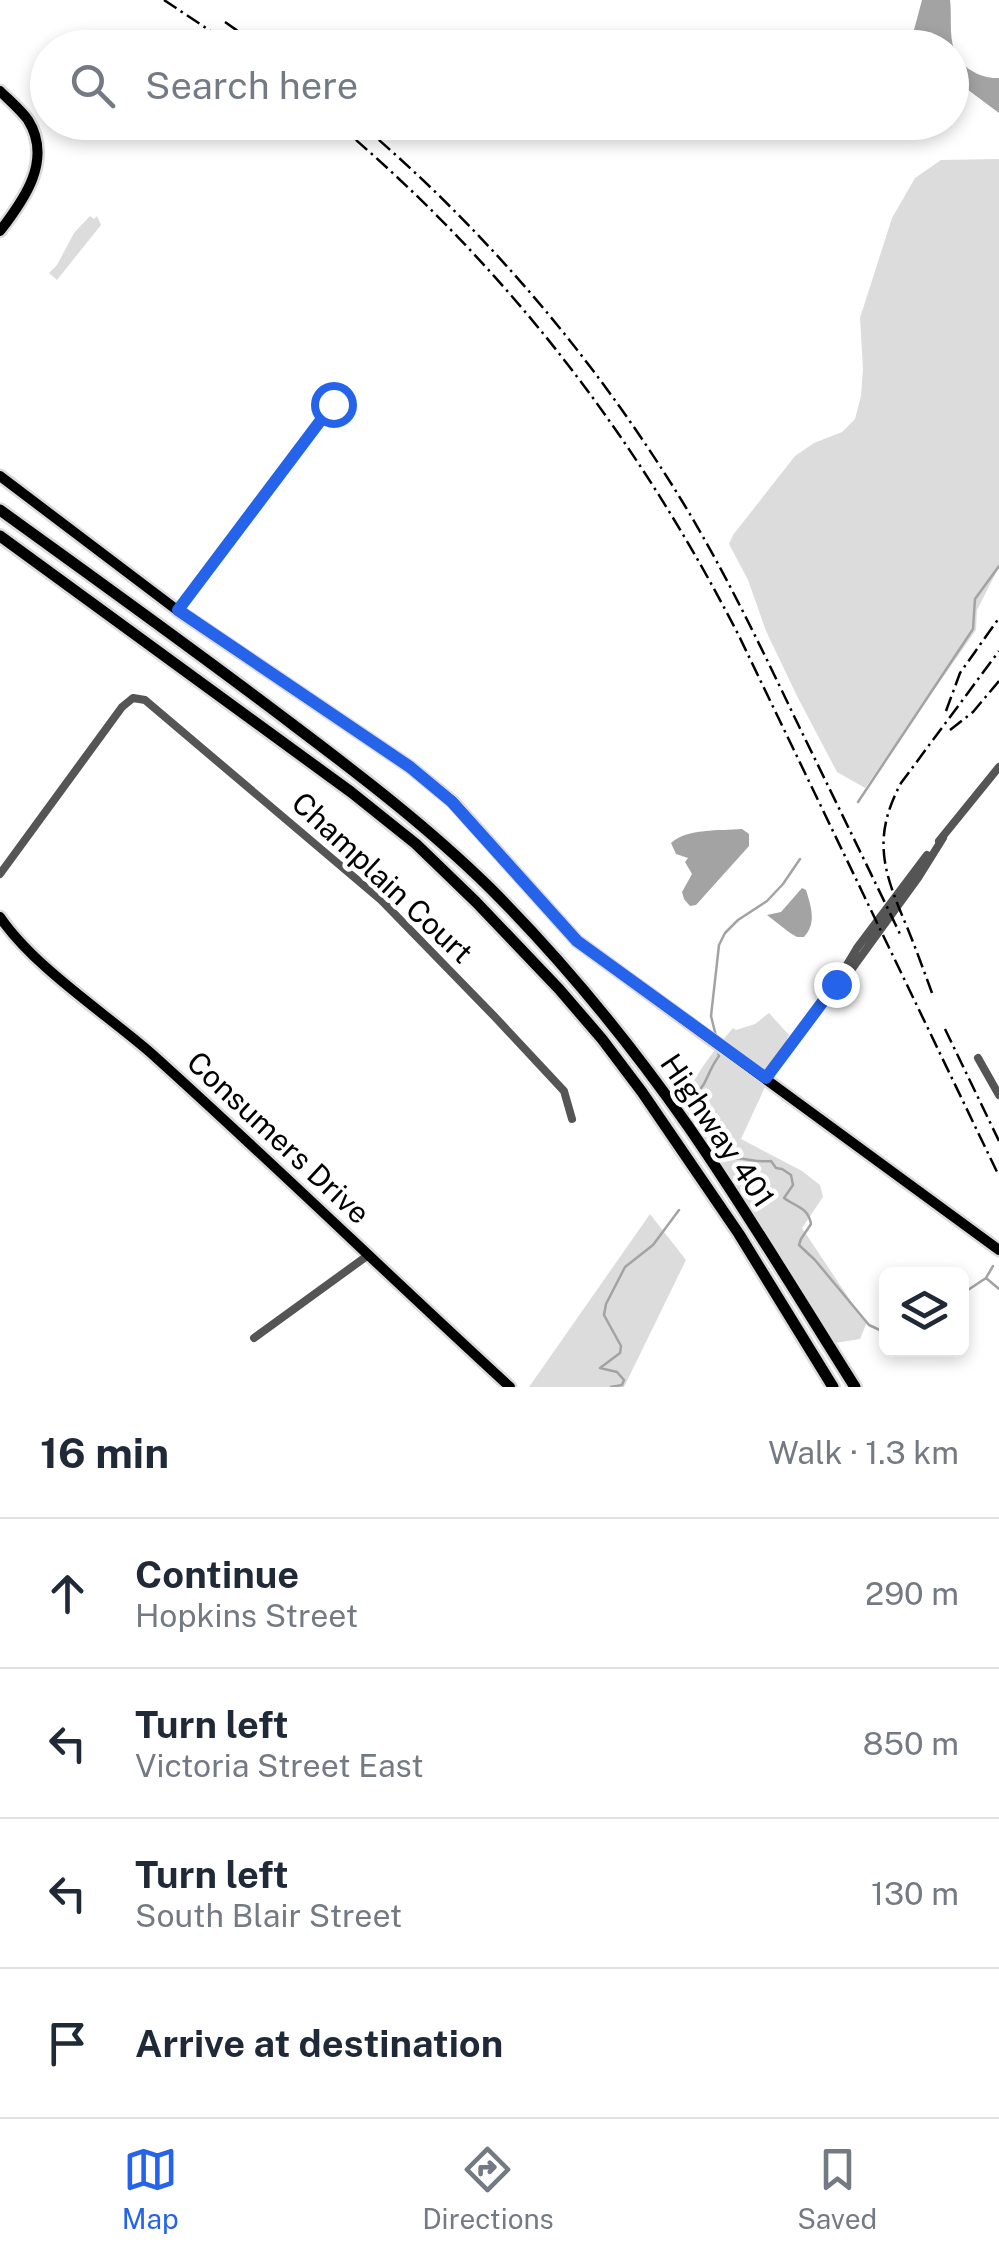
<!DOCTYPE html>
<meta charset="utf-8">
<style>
:root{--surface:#fff;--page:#f6f6f7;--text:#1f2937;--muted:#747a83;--line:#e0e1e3;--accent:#2563eb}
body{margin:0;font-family:"Public Sans",sans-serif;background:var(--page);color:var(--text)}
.controls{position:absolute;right:30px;bottom:30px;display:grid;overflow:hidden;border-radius:15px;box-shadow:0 5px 15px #0003}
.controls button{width:90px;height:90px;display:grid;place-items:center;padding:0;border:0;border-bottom:2px solid var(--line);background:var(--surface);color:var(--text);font:50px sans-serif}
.stop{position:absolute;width:30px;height:30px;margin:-22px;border:8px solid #2563eb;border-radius:50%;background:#fff}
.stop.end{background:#2563eb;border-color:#fff;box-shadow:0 2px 10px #0008}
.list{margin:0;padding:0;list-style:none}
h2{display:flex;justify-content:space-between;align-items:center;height:130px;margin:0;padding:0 40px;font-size:42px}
h2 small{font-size:32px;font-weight:400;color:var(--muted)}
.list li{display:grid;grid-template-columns:65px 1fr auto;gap:30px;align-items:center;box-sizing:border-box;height:150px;padding:0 40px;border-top:2px solid var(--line)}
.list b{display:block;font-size:38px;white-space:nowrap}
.list p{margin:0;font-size:32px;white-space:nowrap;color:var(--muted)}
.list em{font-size:32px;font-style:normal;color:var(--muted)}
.icon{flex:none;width:55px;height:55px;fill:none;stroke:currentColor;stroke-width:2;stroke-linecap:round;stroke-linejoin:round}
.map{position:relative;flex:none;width:999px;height:1387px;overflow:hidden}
.search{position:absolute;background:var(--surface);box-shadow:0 5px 15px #0003;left:30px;right:30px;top:30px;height:110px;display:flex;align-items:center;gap:25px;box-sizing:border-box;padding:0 35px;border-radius:55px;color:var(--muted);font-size:38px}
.sheet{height:730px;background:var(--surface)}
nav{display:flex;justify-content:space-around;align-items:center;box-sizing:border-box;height:140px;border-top:2px solid var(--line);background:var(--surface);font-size:28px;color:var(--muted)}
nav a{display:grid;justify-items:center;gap:5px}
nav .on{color:var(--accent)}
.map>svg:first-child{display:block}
.green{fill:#dcdcdc}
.water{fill:#a3a3a3}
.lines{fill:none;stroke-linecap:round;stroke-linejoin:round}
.stream{stroke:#a3a3a3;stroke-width:2.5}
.major-casing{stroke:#dbdbdb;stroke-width:15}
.highway-casing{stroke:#dbdbdb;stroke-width:16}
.minor{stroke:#555;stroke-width:8}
.major{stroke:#000;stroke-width:10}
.highway{stroke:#000;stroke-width:11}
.rail{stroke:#000;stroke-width:2.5;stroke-dasharray:15 5 2.5 5;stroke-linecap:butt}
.route{stroke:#2563eb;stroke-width:12}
.labels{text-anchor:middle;stroke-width:9;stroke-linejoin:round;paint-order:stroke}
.street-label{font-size:30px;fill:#000;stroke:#fff}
</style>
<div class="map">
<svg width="999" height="1387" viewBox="0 0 999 1387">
<rect width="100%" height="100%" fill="#fff"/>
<path class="green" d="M999,159V567L977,610L976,630L865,788L837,772L797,696L766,631L748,580L729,544L733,535L795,456L814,443L842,432L855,419L861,396L863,369L860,318L892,218L915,178L941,160Z
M90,216L94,219L97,216L101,225L57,280L49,273L57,265L74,233Z
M769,1013L789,1035L741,1139L802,1171L820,1185L823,1197L802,1228L862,1318L867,1322L860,1339L835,1343L717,1161L685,1098C697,1072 714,1050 733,1028L736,1030L755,1024Z
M650,1214L686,1260L624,1387H529Z"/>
<path class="water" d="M922,0H950C952,15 949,35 954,49C960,68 981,79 999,78V113L952,78V48L914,47L911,41Z
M742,829L749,834V846L696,905L690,906L684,899L682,892L692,874L685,862L688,858L676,854L671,843C687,828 720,831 742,829Z
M802,888L806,890C811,906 817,923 804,937H797L790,933L767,915L781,912Z"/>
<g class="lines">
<path class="stream" d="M858,802L973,629L975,599L999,566
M716,1036L711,1016L719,945L725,933L738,920L767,901L783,884L800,859
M718,1052L719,1056C712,1065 709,1074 704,1084C699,1092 693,1094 691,1103L729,1158C744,1157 756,1163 771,1161L776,1168L782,1169L791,1175L793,1185L784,1198C796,1207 808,1207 811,1224L801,1239L799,1245L815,1260L869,1325L886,1333
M986,1278L999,1289
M962,1294L986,1278L993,1266
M611,1387L622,1385L624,1380L617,1372L600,1368L620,1353L621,1346L604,1315L606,1304L625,1267L653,1245L679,1210"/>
<g class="major-casing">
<path id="major" d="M0,91C9,100 21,110 28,120C53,160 24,200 0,231
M0,476L177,610L410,767L453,802L577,941L999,1250
M0,917C34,967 105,1013 152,1054C273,1163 390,1277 510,1387"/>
</g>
<g class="highway-casing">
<path id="highway" d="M0,510C98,581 196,651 292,724C361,776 429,828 490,888C563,961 629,1042 688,1126C747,1211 800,1300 855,1387
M0,536L351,792L416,844L476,902L559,989L602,1039L642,1092L739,1234L833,1387"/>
</g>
<path class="minor" d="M177,610L336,400
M939,841L999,767
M0,874L122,707L133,698L145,700L381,900L494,1016L564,1091L572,1119
M839,978L857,948L927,855
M978,1058L999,1095
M766,1079L836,985L849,973L918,878L943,838
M254,1338L367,1256"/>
<use href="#major" class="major"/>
<use href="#highway" class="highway"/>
<path class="rail" d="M164,0L236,48
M225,22L262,48
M335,122C507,267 637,437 739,636L999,1176
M358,122C486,230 595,359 682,501C724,570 759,643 794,716C829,788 865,861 900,934
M946,711L960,673L999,618
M950,730L973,712L999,681
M932,993C924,971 916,949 907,927C884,873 871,839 901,783L999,651
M945,1029L999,1141"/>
</g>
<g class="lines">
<path class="route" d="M333,404L178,610L410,767L452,802L577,941L766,1078L836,984"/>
</g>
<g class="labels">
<g class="street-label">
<text transform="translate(382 878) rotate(43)" y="10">Champlain Court</text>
<text transform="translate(717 1131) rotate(56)" y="10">Highway 401</text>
<text transform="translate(278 1138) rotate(43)" y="10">Consumers Drive</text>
</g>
</g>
</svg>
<div class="controls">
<button><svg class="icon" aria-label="layers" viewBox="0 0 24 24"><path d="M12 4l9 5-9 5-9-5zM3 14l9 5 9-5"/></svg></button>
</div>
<div class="stop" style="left:333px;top:404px"></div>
<div class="stop end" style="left:836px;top:984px"></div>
<div class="search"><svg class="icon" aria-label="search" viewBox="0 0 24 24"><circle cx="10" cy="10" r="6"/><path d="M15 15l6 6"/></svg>Search here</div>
</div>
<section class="sheet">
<h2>16 min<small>Walk · 1.3 km</small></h2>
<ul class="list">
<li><svg class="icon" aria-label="ahead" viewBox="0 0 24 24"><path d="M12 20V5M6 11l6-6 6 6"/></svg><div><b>Continue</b><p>Hopkins Street</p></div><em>290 m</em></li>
<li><svg class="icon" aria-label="left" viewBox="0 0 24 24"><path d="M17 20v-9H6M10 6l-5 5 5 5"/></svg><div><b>Turn left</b><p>Victoria Street East</p></div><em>850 m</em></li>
<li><svg class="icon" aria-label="left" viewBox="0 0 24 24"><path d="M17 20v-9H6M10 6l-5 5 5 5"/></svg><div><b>Turn left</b><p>South Blair Street</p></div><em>130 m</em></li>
<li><svg class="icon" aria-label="arrive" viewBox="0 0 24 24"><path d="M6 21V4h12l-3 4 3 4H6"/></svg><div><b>Arrive at destination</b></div></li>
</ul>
</section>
<nav>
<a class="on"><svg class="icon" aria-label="map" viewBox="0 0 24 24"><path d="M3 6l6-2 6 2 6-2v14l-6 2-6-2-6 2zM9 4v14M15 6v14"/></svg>Map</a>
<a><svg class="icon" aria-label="directions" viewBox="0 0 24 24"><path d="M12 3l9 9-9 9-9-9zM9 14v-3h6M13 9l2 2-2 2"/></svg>Directions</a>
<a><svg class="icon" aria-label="saved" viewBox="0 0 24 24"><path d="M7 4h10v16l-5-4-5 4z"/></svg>Saved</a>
</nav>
